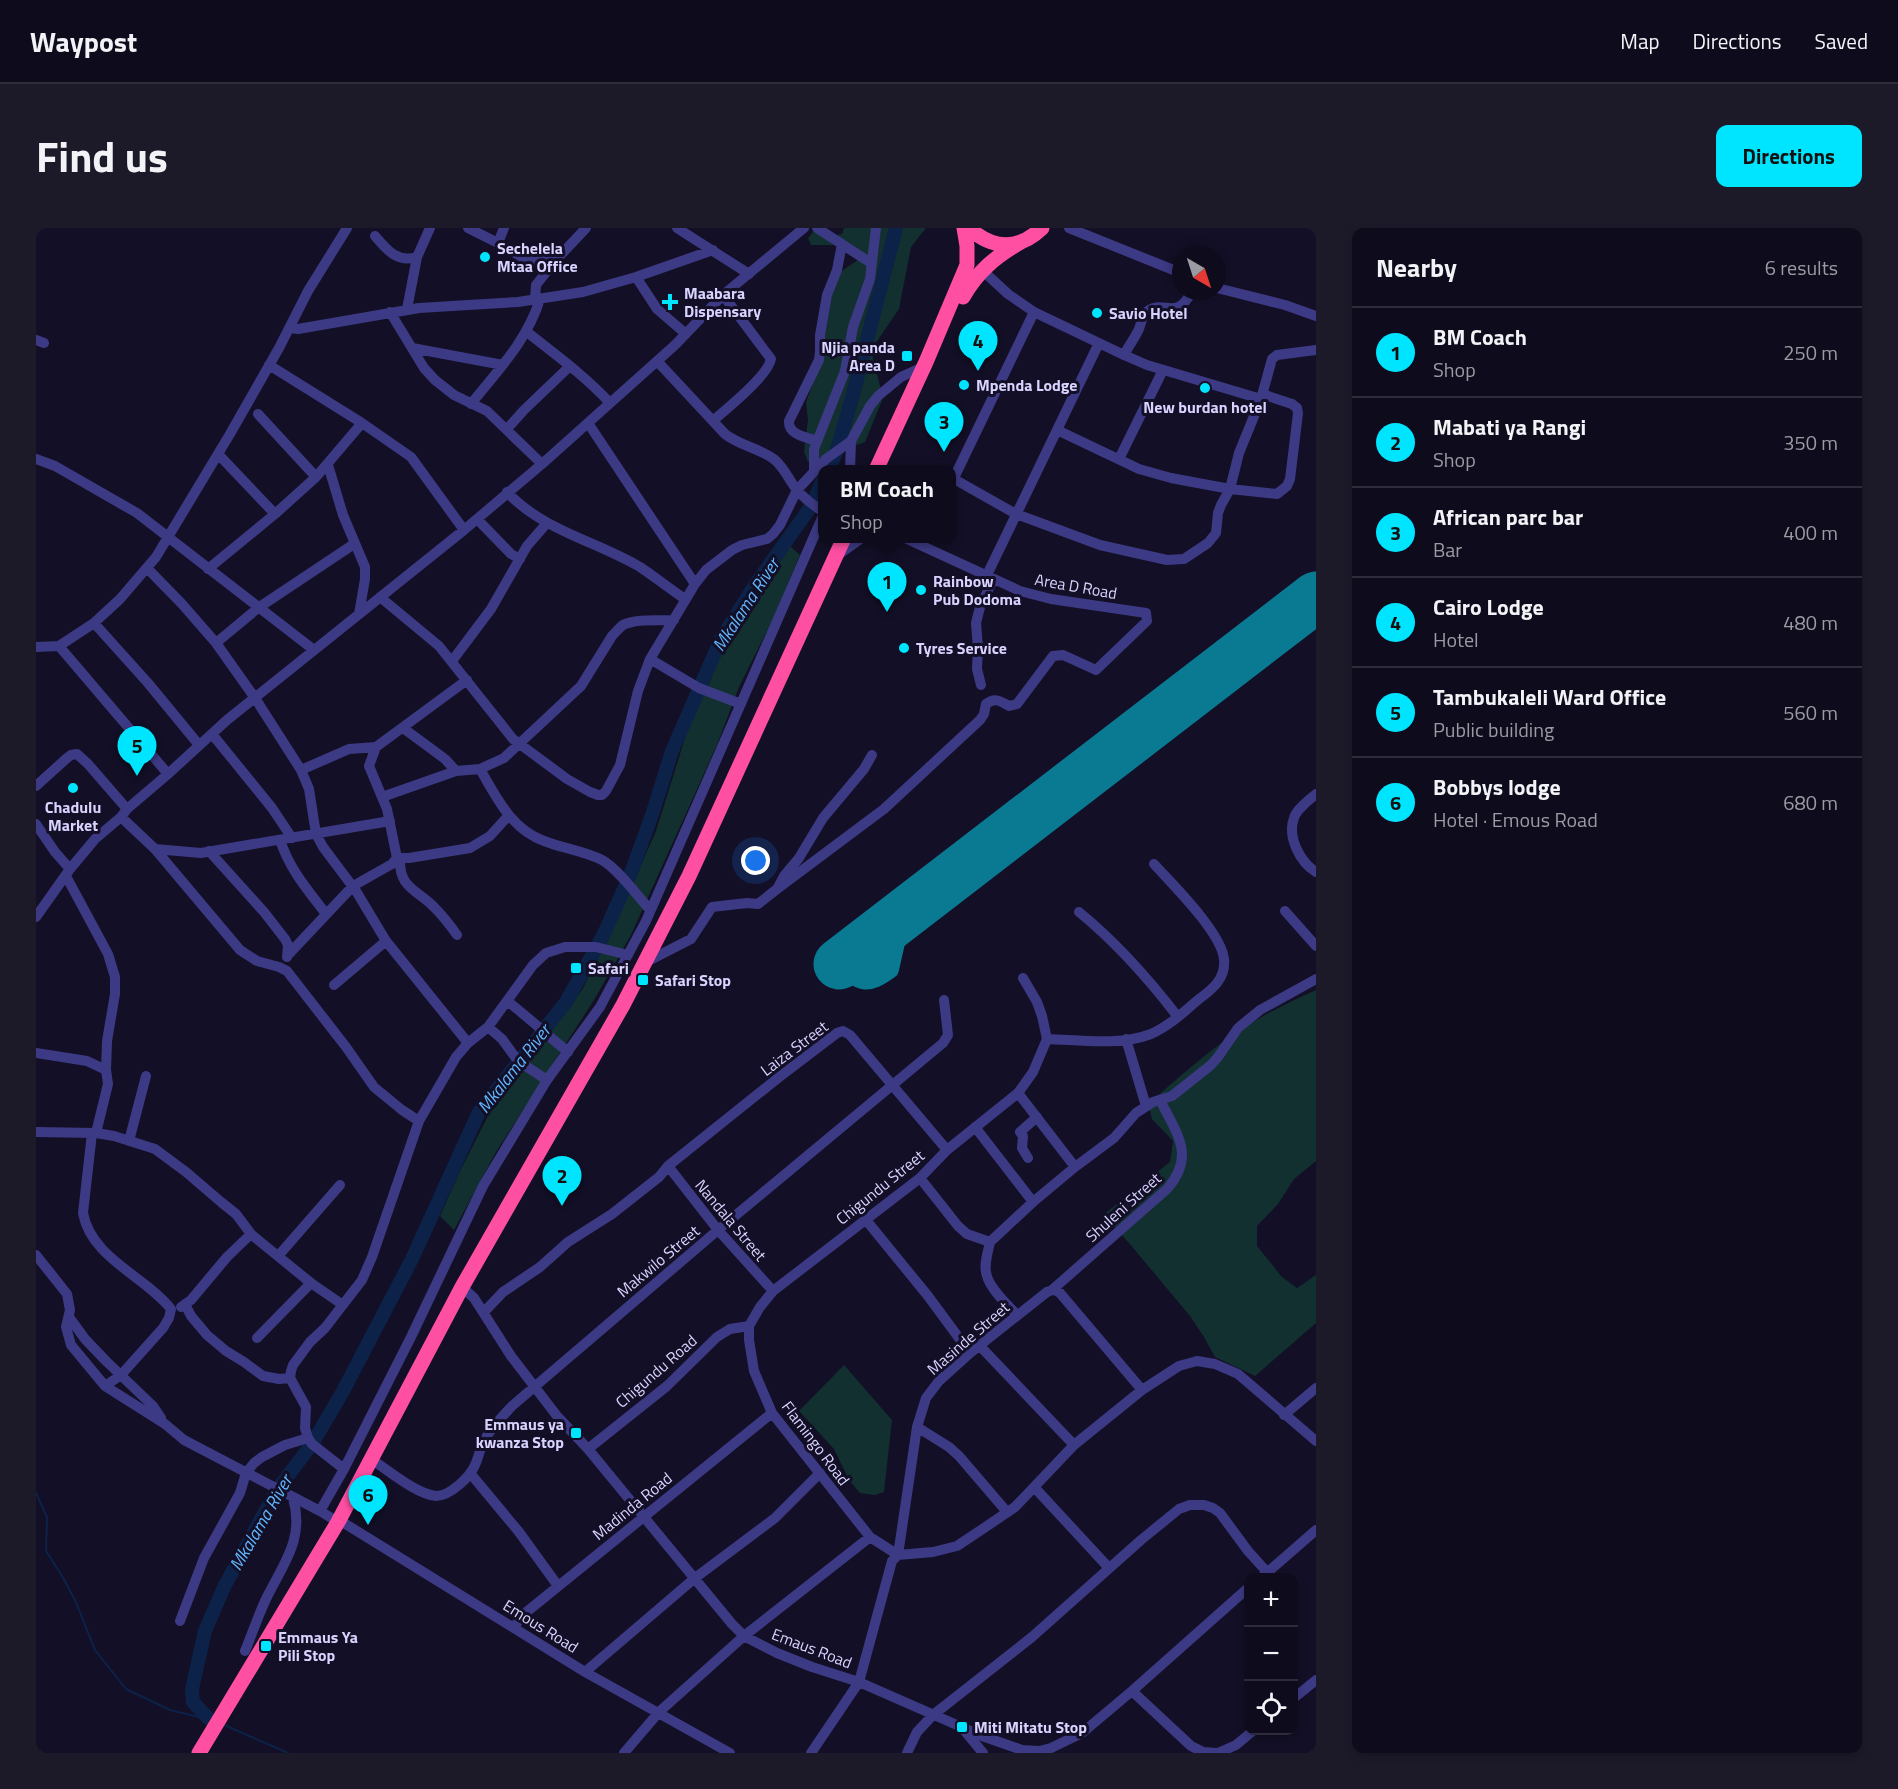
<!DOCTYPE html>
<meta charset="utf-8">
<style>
:root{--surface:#0e0b1c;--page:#1c1929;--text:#f1f3f6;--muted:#9b9ba3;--line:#2e2b3b;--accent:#00e5ff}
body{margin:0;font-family:"Titillium Web",sans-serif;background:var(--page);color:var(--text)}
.controls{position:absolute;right:18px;bottom:18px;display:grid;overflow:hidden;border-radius:12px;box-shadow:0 3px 9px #0003}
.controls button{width:54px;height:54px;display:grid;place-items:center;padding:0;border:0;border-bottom:2px solid var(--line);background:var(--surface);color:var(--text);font:30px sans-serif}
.compass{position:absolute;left:1136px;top:18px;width:54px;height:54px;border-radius:50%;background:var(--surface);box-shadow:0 3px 9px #0003;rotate:141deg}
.you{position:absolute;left:720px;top:633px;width:21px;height:21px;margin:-15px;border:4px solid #fff;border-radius:50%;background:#1a73e8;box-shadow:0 0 0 9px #1a73e833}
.badge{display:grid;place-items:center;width:39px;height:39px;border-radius:50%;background:var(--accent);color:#111;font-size:20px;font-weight:700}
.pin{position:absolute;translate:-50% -50px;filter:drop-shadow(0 2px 3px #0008)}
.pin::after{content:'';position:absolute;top:32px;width:21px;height:18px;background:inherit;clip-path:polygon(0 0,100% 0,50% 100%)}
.popup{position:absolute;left:782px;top:237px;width:138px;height:78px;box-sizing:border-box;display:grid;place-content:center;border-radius:12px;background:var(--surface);filter:drop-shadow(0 2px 4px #0005);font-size:20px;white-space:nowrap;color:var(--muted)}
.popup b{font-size:22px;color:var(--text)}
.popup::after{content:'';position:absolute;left:50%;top:100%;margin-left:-12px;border:12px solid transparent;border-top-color:var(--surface)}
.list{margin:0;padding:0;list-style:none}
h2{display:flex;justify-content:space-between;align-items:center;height:78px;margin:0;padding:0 24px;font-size:26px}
h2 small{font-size:20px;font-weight:400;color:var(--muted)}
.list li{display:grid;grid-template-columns:39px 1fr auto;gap:18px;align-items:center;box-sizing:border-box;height:90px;padding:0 24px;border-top:2px solid var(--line)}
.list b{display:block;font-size:22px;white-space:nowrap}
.list p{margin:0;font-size:20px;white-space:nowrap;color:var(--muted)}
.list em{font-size:20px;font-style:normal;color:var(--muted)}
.icon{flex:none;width:33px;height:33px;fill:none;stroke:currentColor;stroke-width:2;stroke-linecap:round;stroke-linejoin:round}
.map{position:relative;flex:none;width:1280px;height:1525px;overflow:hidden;border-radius:12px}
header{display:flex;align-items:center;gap:36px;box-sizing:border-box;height:84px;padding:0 30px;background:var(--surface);border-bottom:2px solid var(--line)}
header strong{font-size:28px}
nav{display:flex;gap:33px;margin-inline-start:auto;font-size:21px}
.intro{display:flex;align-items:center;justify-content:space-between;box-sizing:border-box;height:144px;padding:0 36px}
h1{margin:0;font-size:42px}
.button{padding:15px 27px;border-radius:12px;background:var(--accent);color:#111;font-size:21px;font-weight:700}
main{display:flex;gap:36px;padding:0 36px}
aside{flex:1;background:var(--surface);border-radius:12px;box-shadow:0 3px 9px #0003}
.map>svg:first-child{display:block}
.green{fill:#12302f}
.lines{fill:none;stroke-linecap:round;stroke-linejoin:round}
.stream{stroke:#0c2248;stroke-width:2}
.river{stroke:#0c2248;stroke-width:14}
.taxiway{stroke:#0a7a92;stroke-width:20}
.runway{stroke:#0a7a92;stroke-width:51}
.minor{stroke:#3d3a85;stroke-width:10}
.highway{stroke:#ff4fa3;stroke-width:15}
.poi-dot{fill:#00e5ff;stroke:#130f26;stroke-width:2}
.labels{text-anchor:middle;stroke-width:6;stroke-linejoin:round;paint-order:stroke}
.poi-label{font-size:16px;font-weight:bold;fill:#d9d4ff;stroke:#130f26;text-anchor:start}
.street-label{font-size:16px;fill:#d9d4ff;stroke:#130f26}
.water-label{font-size:18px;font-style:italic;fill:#62b6ff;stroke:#130f26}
</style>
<header>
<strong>Waypost</strong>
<nav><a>Map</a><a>Directions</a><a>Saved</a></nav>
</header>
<div class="intro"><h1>Find us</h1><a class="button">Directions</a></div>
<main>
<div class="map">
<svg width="1280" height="1525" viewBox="0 0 1280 1525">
<rect width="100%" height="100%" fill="#130f26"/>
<path class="green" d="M780,0L794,8L806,6L808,0H890L875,19L863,81L835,122L847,170L829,214L772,234L768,224L772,192L770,174L787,129L790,91L801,46L822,32L800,17H775L772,10Z
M754,318L764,327L736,393L703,459L681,517L595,707L558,772L460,924L418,1002L404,988L423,945L458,876L546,762L578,698L620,603L654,494L685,426Z
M1280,762V933L1258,951L1242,976L1221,998V1018L1246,1049L1261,1060L1280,1047V1095L1219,1148L1179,1129L1168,1109L1154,1088L1093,1015L1067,987L1134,934L1137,913L1116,891L1112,876C1141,851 1171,824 1202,803C1227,787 1253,774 1280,762Z
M808,1137L856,1192L848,1264L839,1267L824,1265L813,1252L798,1221L763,1183Z"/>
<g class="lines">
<path class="stream" d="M0,1265L11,1289L10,1323L26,1348L39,1372L59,1422L90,1461L134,1482L175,1492
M186,1496L252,1525"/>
<path class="river" d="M792,242L800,225L816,170L860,0
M172,1490L157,1474L156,1461L169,1403L188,1359L241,1262L276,1216L306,1165L376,1031L443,884L530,774L567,708L595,645L617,584L636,523L685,411L719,357L776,277L786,254"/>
<path class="taxiway" d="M805,734C824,755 831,757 853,741L865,688"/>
<path class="runway" d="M803,736L1280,369"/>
<path class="minor" d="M432,0L462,15L489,31L519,33L550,0
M641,0L713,46
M781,0L835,35
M1033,0L1145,45
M339,8C351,22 361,35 381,29
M462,15L468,0
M946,42L972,66L998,84L1088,127L1111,137L1225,171
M600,49L621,81L650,106
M1181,60L1249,77L1280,88
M499,71L500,57L519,33
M371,81L381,29L394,0
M354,84L388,140L399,152L418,167L451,183L506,236
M253,100L262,101L383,80L482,74L547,64L600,49L677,22
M491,104C520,127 549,148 574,175
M0,112L8,115
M376,120L467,137
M1088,127C1092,119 1098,111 1102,103C1106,95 1105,87 1113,82C1129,72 1140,94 1156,63
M621,133L689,206C704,218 724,220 739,232C749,241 753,252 761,262C768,270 777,277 786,283
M233,137L326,195L375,229L428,302
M435,176C462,142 491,113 504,71
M222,186L280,249
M677,193C690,181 732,148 735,131L687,67
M552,195L659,356
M471,201L488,182L534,138
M1021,202L1103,241L1135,250L1194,261L1241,266L1251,258L1254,251L1262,185L1261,180L1256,176L1226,166
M781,213C770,209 752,207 753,193L783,132L784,123V107L791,67L801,42L806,16
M182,226L239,286
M0,231L19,238L101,285L278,422
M1083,231L1127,142
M292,237L307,287L329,339V351L323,386
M814,242L815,213
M778,244V221L809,143L817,99L834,51L840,0
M918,251L980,286L1064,317L1131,332L1148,331L1172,315L1180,305L1182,285L1185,277L1194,261L1203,225L1225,171L1236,131L1241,127L1280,122
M916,254L998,84
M471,264C506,302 560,313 604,339C619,349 634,361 649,371
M441,291L475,326L484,331
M802,327L826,310
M111,340L146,376L180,415L219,470L265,542L273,561L280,606L287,619L320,663L350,713L432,815
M172,341L239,286L280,249L326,195
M950,349L1063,115
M344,369L403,418L477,511L531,551L554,564L562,567H566L570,563L584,537L602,463L614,431L659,356L670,342L696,322L706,317L731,311L737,306L744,297L761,262L790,231L815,213L834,178L842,168L865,149L887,139
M58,395L112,455L163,517
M180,415L222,380L318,316
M23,418L132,546
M0,419L23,418L58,395L84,371L120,329L194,206L243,120L272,63L311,0
M614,431L663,460L705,476
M416,433L455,381L491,318L511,295
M945,457L941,441L942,420L940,395L944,379L957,352
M367,500L409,531L420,543
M176,506L236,580L256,610
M444,541C461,570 475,601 508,613C526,620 548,623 566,632C581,640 602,668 614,682
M265,542L313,521L340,519L431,452
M0,558L31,530L35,527L41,526L52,536L91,581
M1280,566C1273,572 1260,582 1258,590C1251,609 1264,634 1280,644
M346,569L420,543L444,541L468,530L545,458L576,408C580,404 583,400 587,397C601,390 623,393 638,392
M85,589L119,621L204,722L221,733L243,739L251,743L310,819L338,859L366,882L383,893
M0,596L19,624L34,641
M244,612C254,642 271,661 290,686
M119,621L165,625L354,593
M173,623L228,684L249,711L252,717L251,729
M361,630H373L434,620L454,608L472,588
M364,631C363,659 379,661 397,678C406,687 414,697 421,707
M30,648L72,726L79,749V766L71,813L70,842
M741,661L848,581L944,492L948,486L950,476C959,469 964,473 973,478L981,476L1017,428L1027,427L1060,442L1111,393L1110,385L1015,371L984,363L869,310
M1249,683L1280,718
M1043,684C1081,715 1112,750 1142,789
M0,689L34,641L59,611L85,589L91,581L132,546L191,492L428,302L506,236L639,117L687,67L768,0
M252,727L317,658L356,636L361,630L351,581L333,538L340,519
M610,734L655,711L676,679L711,675L722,676L741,661L748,648L763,630L787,590L828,541L836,527
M298,757L350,713
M471,773C492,789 511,807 532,824
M452,799L466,811L482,833L511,852
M1011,811C1044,812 1084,818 1115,806C1133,798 1148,784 1163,771C1177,761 1190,750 1188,731C1185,704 1137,657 1118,636
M1090,811L1110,878
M0,825L51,833L70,842L72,856L60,905
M982,865L1039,939
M939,899L997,974
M0,904L60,905L78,908L119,921L150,944L185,974L200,986L215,1006L227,1016L275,1055L307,1077
M56,905L47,985C55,1030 109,1048 135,1081L133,1090L127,1100L85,1147L69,1158
M93,913L110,848
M992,930L986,920L987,908L984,904L1001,889
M632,938L682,1002L737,1063
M884,950L922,998L931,1006L954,1014
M830,992L892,1068L934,1125
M954,1014L997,974L1039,939L1078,910L1100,885L1117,874L1136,868L1175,837L1182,829L1202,800L1224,782L1280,751
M954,1014C952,1024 947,1038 951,1048C954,1061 972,1077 981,1087
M0,1027L31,1066L34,1082L30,1099L35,1117L69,1158L129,1196L148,1212L284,1283L302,1294
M243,1027L304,957
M426,1059L438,1070L475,1128L521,1188L552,1221L696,1396L708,1408L741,1425L776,1439L823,1454L946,1508L986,1522L1003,1523L1015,1520L1046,1505L1096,1463L1212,1360
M1016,1062L1131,961C1160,928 1141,906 1124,872
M149,1076L155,1088L171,1107L190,1123L208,1134L227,1148L243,1151L254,1150
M145,1079L155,1072L191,1029L215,1006
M448,1084L467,1064L504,1039L532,1014L576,986L623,949L632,938L742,850L801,805L807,803L814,807L911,922
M33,1089L49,1111L70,1133L117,1178L125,1190
M713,1098V1112L718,1143L736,1185L834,1309L862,1327L881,1199L890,1170L903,1153L934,1125L1011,1064C1016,1062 1019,1061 1024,1065L1106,1162
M713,1098L724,1079L737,1063L884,950L911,922L982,865L997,844L1011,811L1006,788L1001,774L987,750
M221,1110L275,1055
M943,1117L1038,1217
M1248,1187L1280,1160
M881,1199L913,1219L923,1228L971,1284
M552,1221L631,1158L681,1109L694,1101L713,1098
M335,1231C352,1242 380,1266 400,1268C414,1268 434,1249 439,1237C443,1229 444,1219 449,1211C456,1199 467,1188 476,1178L682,1002L907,815L912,807L908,772
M308,1241L276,1216L272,1210L269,1200L270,1179L254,1150L255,1143L257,1137L274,1114L289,1100L326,1052L336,1029L383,893L420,829L432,815L452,799L497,737L510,725L529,719H560L592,727
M434,1245L483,1304L522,1358
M999,1260L1073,1340
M284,1283L308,1241L375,1109L447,958L511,852L564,779L610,693L786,290
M303,1292L549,1444L694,1525
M1225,1350L1280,1302
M144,1393L168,1330L204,1265L210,1245L218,1235L226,1229L249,1217L272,1210
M478,1399L488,1386L736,1185
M209,1423C216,1406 222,1388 230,1371C247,1336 269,1311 257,1270
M549,1444L659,1350L739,1290L784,1245
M1096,1463L1155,1518L1167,1524L1181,1525
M1258,1470L1280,1452
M928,1502L947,1525
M588,1525L623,1484L708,1408L834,1309
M775,1525L823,1454L856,1333L862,1327L897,1324L921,1318L957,1294L979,1279L1038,1217L1106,1162L1143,1138L1161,1133L1179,1136L1202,1146L1280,1213
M871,1525L881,1504L897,1487L996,1409L1105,1312L1143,1281L1154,1277H1168L1177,1280L1184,1285L1212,1323L1231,1344
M1182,1525L1200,1517L1218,1502"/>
<path class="highway" d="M933,0C957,22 983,22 1006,0
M927,69C941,44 960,28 985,14
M840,242L890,134L931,37V18L928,0
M163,1525L302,1294L426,1059L587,777L653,648L808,310"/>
</g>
<g class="poi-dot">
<circle cx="449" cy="29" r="6"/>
<path d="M631 65h6v6h6v6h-6v6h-6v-6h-6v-6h6z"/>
<circle cx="1061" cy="85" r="6"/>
<rect x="865" y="122" width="12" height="12" rx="3"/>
<circle cx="928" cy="157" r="6"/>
<circle cx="1169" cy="160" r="6"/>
<circle cx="885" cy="362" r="6"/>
<circle cx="868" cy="420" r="6"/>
<circle cx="37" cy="560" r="6"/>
<rect x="534" y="734" width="12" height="12" rx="3"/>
<rect x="601" y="746" width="12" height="12" rx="3"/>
<rect x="534" y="1199" width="12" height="12" rx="3"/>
<rect x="224" y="1412" width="12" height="12" rx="3"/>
<rect x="920" y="1493" width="12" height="12" rx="3"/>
</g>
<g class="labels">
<g class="poi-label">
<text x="461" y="26">Sechelela<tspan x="461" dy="18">Mtaa Office</tspan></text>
<text x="648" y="71">Maabara<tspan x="648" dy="18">Dispensary</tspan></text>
<text x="1073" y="91">Savio Hotel</text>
<text x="859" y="125" text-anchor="end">Njia panda<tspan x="859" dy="18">Area D</tspan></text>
<text x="940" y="163">Mpenda Lodge</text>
<text x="1169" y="185" text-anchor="middle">New burdan hotel</text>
<text x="897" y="359">Rainbow<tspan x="897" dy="18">Pub Dodoma</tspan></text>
<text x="880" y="426">Tyres Service</text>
<text x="37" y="585" text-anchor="middle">Chadulu<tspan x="37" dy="18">Market</tspan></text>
<text x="552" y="746">Safari</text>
<text x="619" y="758">Safari Stop</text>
<text x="528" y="1202" text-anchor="end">Emmaus ya<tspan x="528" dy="18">kwanza Stop</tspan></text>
<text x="242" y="1415">Emmaus Ya<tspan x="242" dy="18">Pili Stop</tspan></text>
<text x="938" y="1505">Miti Mitatu Stop</text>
</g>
<g class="street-label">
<text transform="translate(1040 358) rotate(10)" y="6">Area D Road</text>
<text transform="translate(758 820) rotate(-37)" y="6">Laiza Street</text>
<text transform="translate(844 959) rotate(-39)" y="6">Chigundu Street</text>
<text transform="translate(1087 979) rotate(-42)" y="6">Shuleni Street</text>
<text transform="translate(695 992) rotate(50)" y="6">Nandala Street</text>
<text transform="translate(622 1033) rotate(-40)" y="6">Makwilo Street</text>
<text transform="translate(932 1110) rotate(-41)" y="6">Masinde Street</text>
<text transform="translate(620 1143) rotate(-41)" y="6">Chigundu Road</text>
<text transform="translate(780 1215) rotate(53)" y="6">Flamingo Road</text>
<text transform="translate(596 1278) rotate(-39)" y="6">Madinda Road</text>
<text transform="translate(505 1398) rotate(32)" y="6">Emous Road</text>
<text transform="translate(776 1420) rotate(21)" y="6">Emaus Road</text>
</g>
<g class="water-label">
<text transform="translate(710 377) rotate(-57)" y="6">Mkalama River</text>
<text transform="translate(478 841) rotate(-52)" y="6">Mkalama River</text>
<text transform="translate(225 1295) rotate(-60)" y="6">Mkalama River</text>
</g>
</g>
</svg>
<div class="controls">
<button>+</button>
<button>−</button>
<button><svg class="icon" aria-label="locate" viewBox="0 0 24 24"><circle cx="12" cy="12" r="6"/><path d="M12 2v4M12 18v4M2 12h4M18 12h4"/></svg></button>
</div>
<svg class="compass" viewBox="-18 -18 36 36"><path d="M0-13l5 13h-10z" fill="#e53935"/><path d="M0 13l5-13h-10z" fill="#9b9ba3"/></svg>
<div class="you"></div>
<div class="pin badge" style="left:851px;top:384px">1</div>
<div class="popup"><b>BM Coach</b>Shop</div>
<div class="pin badge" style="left:526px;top:978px">2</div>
<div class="pin badge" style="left:908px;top:224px">3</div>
<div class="pin badge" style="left:942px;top:143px">4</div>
<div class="pin badge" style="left:101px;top:548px">5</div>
<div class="pin badge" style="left:332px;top:1297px">6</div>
</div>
<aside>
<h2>Nearby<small>6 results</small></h2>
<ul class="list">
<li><span class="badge">1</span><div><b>BM Coach</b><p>Shop</p></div><em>250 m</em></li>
<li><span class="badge">2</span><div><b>Mabati ya Rangi</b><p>Shop</p></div><em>350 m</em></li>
<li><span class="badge">3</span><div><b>African parc bar</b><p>Bar</p></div><em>400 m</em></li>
<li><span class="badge">4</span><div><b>Cairo Lodge</b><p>Hotel</p></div><em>480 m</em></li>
<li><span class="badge">5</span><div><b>Tambukaleli Ward Office</b><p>Public building</p></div><em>560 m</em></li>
<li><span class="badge">6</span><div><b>Bobbys lodge</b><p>Hotel · Emous Road</p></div><em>680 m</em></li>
</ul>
</aside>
</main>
